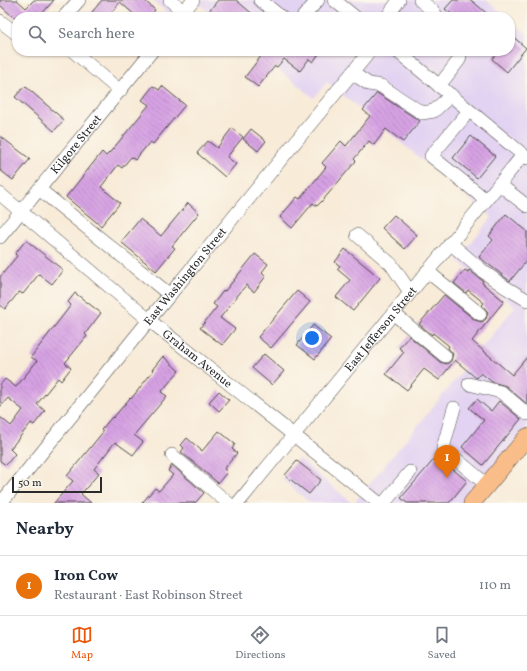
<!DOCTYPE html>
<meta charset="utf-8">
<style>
:root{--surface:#fff;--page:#f6f6f7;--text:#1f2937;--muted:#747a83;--line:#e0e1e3;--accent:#ea580c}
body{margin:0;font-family:Vollkorn,serif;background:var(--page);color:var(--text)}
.scale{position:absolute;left:12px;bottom:10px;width:90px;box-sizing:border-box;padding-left:4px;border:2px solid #2b2b2b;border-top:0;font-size:11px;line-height:14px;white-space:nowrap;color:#2b2b2b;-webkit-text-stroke:3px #fbf7ec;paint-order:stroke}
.you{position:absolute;left:312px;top:338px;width:14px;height:14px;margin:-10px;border:3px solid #fff;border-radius:50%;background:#1a73e8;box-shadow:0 0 0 6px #1a73e833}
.badge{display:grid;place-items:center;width:26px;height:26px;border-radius:50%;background:var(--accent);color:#fff;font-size:13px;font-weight:700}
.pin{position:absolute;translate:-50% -33px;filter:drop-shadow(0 1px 2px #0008)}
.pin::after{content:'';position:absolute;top:21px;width:14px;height:12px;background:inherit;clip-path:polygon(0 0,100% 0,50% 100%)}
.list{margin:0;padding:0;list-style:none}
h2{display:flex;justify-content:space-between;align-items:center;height:52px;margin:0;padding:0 16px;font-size:17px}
h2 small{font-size:13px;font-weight:400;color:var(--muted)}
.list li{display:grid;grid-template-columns:26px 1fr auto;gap:12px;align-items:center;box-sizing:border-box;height:60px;padding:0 16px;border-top:1px solid var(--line)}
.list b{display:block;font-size:15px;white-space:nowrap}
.list p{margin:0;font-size:13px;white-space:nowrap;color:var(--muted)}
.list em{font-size:13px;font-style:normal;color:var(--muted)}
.icon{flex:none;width:22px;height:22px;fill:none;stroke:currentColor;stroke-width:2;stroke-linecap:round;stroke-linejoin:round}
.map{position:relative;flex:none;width:527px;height:503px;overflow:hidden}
.search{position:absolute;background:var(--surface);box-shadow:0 1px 3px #0004;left:12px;right:12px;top:12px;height:44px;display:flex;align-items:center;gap:10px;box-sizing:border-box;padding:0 14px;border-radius:16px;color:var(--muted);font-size:15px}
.sheet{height:112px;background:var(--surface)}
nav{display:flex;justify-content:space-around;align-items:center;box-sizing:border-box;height:56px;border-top:1px solid var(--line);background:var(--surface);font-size:11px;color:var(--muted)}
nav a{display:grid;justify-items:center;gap:2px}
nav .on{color:var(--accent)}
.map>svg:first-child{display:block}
.built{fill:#e3d3f2}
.building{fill:url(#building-back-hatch)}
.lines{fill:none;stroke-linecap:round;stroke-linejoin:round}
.minor-casing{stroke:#4a4845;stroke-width:14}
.major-casing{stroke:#4a4845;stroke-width:18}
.minor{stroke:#fff;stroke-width:13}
.major{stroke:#f8bd89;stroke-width:17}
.labels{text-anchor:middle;stroke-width:4;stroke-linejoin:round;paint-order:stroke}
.street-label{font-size:12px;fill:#2b2b2b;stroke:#fbf7ec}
</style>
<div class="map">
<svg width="527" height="503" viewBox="0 0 527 503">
<defs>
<pattern id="building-back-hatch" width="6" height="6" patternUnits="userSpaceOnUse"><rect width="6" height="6" fill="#d7a2e4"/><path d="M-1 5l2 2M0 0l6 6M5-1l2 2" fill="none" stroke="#af84b9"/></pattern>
</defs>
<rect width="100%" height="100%" fill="#fbf7ec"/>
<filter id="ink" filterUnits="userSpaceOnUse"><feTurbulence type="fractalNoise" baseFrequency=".025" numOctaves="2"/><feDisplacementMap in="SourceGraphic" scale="8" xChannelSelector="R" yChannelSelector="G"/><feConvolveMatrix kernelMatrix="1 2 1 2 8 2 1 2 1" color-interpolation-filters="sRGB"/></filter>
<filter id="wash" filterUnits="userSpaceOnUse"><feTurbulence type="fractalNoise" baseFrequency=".012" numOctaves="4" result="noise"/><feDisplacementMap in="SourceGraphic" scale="16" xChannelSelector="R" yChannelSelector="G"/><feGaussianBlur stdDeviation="0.9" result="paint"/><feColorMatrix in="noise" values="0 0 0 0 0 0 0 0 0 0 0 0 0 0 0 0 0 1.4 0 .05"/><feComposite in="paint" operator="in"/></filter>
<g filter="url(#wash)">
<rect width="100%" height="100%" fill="#f8ebd8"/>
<path class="built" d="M152,0H180L169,14Z
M194,0H486L507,17H215Z
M510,20L527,34V435L472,503H354L515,307L457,260L492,217L327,82L314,98L256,51H510Z
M299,458L352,503H310L282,479Z"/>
<g id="blocks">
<path class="building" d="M0,0H17L26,8L34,0H54L39,17H13L0,5Z
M102,0H144L155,10L149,17H137L120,2L108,17H88Z
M218,0H236L256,17H217L209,11Z
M453,0H471L491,17H455L445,9Z
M510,34L526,48L507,72L492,59L498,51H510Z
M265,51H321L313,62L309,59L300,71L284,59L277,67L275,66L258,87L245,77Z
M25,86L64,120L54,131L15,97Z
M153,86L159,90L162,86L185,105L153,144L150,142L135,160L131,157L122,168L118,165L101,187L120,203L101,226L66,197L102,152L106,156L112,150L149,105L142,100Z
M377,93L420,121L403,142L386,129L374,145L369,141L354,159L356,161L323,200L317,206L313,203L292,228L280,217L297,197L300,199L326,167L322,163L341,141L346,146L370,116L363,110Z
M232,128L243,137L227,157L236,164L225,177L197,153L208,141L217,148Z
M251,129L266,141L258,151L243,139Z
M0,136L30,159L13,180L0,170Z
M471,136L495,156L477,178L453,158Z
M188,203L199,213L172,246L175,248L156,271L121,242L140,219L161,236Z
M506,214L527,231V260L510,281L479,257L493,240L489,236Z
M394,215L417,235L405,249L382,228Z
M26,240L63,270L52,284L39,274L23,294L19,292L5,309L0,305V277L17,256L15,254Z
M345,249L380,278L353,311L336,297L350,280L337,269L340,266L335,262Z
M255,254L268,264L262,272L266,276L254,292L246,285L220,318L235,329L222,345L200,328L217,307L213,304L224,290L225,291Z
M465,270L468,272L469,270L483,281L482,283L504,301L472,341L512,375L527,357V404L506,386L492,382L481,373L477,378L475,377L455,360L439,380L424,369L407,390L386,374L404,352L399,348L409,336L440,362L447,364L451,361L453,354L448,348L449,346L433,333L432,335L419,324L444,295L475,320L482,322L486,319L488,312L482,305L484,303L468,290L466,293L454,283Z
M297,291L310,302L271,348L258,337Z
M75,293L101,313L85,334L87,336L65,363L71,368L61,381L58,378L37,404L45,411L34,425L31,423L10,449L15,454L6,465L0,461V417L11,426L23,410L8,398L0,407V385L5,379L16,387L37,361L31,357L71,305L68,302Z
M313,325L331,339L315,359L297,345Z
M264,354L284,371L272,385L252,368Z
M163,356L179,371L161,392L167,396L134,435L143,442L133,455L115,442L94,469L99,473L81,494L91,503H54L73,481L67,476L103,432L101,430L112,417L113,418L130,398L131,399L153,371L152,370Z
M219,391L229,400L219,411L209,402Z
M477,399L491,411L499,401L521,419L483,465L462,447L484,420L469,408Z
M219,431L235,444L232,449L237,453L224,469L227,472L218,483L181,452L184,448L181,445L187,438L202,451Z
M437,456L467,481L449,503H407L401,498Z
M297,461L321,480L309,494L285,475Z
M172,465L204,493L195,503H142L155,488L159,491L173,475L168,471Z"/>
</g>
</g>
<g filter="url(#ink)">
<use href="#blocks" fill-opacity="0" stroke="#4a4845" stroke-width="1"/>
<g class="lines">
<g class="minor-casing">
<g id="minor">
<path d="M170,0L184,12"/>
<path d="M260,0L281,17"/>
<path d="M334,0L355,17"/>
<path d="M420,0L433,11L437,17"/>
<path d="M64,17L79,0"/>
<path d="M179,17L193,0"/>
<path d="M303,17L318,0"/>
<path d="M387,17L399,0"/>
<path d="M0,21L17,34"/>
<path d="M73,51L120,91"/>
<path d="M397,51L527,158"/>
<path d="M352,73L369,84L381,86L422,113L434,111L451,95"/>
<path d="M439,86L459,60L460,56V51"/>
<path d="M469,111L431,156L486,200"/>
<path d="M499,184L527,206"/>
<path d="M39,189L170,295"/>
<path id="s1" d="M0,194L149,320L379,503"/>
<path d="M357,235L391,264L410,292"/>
<path id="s2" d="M0,237L152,51"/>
<path d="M450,243L484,272L505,287L527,300"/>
<path d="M427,271L480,314"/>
<path d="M393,313L445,356"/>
<path d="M469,384L501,392L527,414"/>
<path d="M454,408L443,448L487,485"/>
<path d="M172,455L228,503"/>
<path id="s3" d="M1,503L149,320L366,56L369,51"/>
<path id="s4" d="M238,503L523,155"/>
<path d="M384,503L410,472"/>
</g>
</g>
<g class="major-casing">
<path id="major" d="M472,503L527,437"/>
</g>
<use href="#minor" class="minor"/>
<use href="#major" class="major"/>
</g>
</g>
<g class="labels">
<g class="street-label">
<text dy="4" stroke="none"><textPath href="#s2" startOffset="120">Kilgore Street</textPath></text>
<text dy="4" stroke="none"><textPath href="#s3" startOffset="292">East Washington Street</textPath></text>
<text dy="4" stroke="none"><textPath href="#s4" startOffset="225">East Jefferson Street</textPath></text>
<text dy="4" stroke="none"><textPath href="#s1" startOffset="257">Graham Avenue</textPath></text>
</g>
</g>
</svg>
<div class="scale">50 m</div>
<div class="you"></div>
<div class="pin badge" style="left:447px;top:478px;background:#e8710a">1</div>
<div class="search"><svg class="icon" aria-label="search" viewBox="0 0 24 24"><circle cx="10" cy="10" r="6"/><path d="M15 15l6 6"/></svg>Search here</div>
</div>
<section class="sheet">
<h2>Nearby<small></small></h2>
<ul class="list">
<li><span class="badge" style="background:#e8710a">1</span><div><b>Iron Cow</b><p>Restaurant · East Robinson Street</p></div><em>110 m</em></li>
</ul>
</section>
<nav>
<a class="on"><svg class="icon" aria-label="map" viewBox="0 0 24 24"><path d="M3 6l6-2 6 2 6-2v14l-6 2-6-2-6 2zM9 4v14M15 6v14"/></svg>Map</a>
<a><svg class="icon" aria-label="directions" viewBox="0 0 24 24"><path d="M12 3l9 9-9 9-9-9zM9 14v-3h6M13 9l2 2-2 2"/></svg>Directions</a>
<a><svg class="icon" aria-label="saved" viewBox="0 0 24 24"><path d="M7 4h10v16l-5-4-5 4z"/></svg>Saved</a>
</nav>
